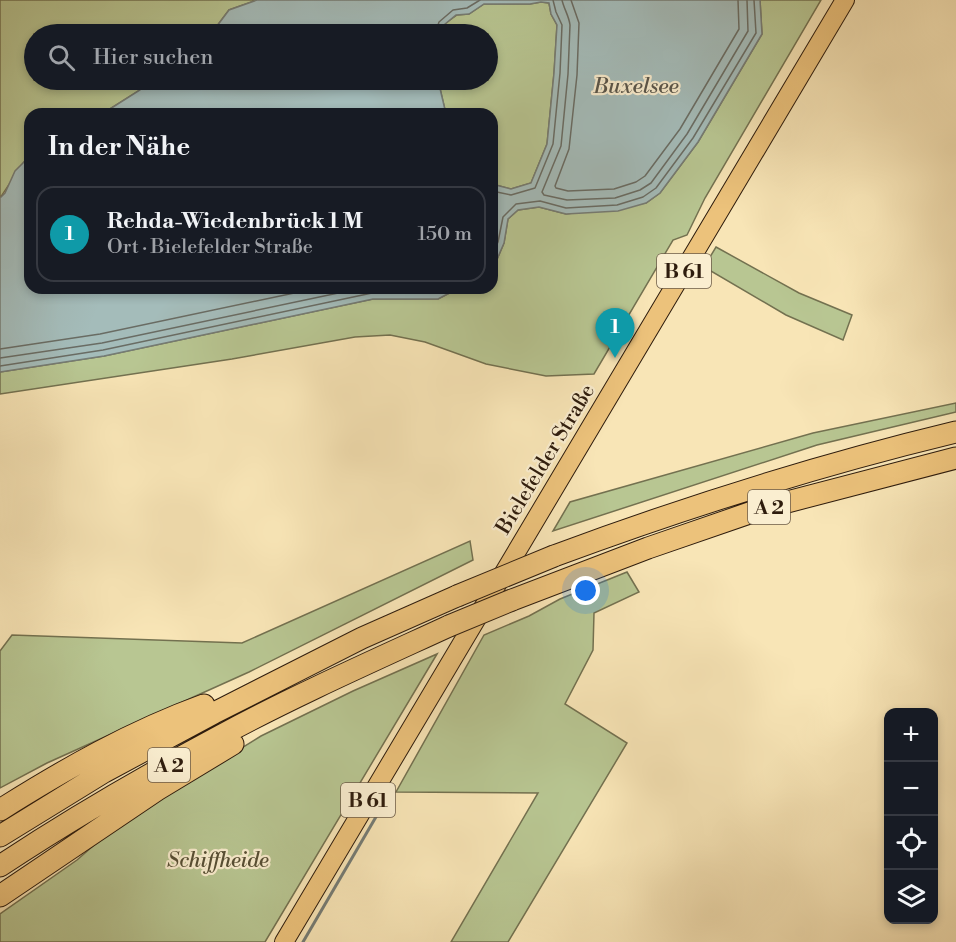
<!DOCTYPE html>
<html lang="de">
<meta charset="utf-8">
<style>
:root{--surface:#171b24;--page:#20242c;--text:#f1f3f6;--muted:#9ea1a6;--line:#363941;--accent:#2563eb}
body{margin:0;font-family:"Libre Bodoni",serif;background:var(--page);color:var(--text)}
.controls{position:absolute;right:18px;bottom:18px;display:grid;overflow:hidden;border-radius:12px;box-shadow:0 3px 9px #0003}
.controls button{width:54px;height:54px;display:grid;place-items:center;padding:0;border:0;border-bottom:2px solid var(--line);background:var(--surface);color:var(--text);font:30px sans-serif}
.you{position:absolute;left:586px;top:591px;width:21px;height:21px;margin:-15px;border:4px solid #fff;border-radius:50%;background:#1a73e8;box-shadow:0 0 0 9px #1a73e833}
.badge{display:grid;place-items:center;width:39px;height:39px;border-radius:50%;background:var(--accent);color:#fff;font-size:20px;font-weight:700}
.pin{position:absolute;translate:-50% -50px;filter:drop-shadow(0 2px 3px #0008)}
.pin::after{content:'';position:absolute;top:32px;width:21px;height:18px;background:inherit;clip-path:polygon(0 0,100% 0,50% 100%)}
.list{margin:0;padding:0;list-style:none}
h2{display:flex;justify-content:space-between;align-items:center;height:78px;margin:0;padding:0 24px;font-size:26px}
h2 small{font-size:20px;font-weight:400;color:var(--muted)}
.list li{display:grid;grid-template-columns:39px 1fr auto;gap:18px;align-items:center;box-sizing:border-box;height:96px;margin:0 12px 12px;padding:0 12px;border:2px solid var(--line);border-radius:18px}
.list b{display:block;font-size:22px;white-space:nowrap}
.list p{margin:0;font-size:20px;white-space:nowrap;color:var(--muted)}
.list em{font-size:20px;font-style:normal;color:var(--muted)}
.icon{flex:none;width:33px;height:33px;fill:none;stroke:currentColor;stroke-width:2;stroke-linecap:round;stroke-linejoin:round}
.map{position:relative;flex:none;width:956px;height:942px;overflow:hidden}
.search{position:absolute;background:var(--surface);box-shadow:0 3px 9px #0003;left:24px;top:24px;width:474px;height:66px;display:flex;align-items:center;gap:15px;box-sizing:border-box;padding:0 21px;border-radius:33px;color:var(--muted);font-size:22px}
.panel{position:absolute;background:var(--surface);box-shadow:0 3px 9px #0003;left:24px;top:108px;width:474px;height:186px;border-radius:18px}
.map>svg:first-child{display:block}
.green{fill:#b8c692;stroke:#737150;stroke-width:1.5}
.water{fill:#a4bcba;stroke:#757c75;stroke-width:1.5}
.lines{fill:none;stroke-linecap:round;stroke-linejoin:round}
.shore{stroke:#696c64;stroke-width:1.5}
.stream{stroke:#757c75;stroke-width:3}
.major-casing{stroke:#2e1c0d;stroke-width:20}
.highway-casing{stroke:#2e1c0d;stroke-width:23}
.major{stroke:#ecc27b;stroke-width:18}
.highway{stroke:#ecc27b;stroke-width:21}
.highway-bridge-casing{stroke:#2e1c0d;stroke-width:23;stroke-linecap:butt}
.highway-bridge{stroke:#ecc27b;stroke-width:21}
.labels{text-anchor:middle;stroke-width:4.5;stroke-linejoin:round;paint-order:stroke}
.shield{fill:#faeed0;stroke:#6b5b48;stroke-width:1.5}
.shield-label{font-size:20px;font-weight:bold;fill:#2e1c0d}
.street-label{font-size:21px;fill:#2e1c0d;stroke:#faeed0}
.park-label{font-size:21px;font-style:italic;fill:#574f35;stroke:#faeed0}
.water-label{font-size:22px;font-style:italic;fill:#57544a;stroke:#faeed0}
</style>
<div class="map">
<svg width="956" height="942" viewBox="0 0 956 942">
<rect width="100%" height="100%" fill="#f8e5b6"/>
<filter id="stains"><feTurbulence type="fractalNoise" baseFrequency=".00333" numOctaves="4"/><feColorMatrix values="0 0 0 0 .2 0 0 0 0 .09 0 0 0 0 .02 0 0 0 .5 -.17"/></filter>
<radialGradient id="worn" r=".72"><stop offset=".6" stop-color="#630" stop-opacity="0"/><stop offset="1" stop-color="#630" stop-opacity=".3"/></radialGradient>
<path class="green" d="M0,0H257L229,10L211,34H34V80H147L140,90L102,114H30V156L26,159L0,198Z
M760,0H821L705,198L687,235L673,240L594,374L546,376L486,364L425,342L390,335L355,337L232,359L0,394V372L104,356L373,299H438L459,288H492V266L495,264L504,243L508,219L518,210L539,207L566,214L646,203L660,193L698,142L762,34Z
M541,2L549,3L551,14L557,25L554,73L547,144L531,183L511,189L492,184V114H446L438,80H488V34H440L443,25L457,15L469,14L484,4H530Z
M716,247L799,293L852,315L843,340L786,315L704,267Z
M956,403V412L817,445L553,531L570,502L813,433Z
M470,541L473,560L249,672L47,763L0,788V651L12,635L242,643Z
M627,572L639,592L594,613L593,650L565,704L627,743L508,942H451L538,793L396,792L484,635L529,616L560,599Z
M437,654L265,942H0V914L77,860L108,833L161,798L261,736L353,691Z"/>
<path class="water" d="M257,0H760L762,34L698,142L660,193L646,203L618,211L566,214L539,207L518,210L508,219L504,243L495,264L492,266V184L511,189L531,183L547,144L554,73L557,25L551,14L549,3L541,2L530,4H484L469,14L456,15L444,25L440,34H211L229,10Z
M147,80H438L446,114H102L140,90Z
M30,156V288H459L438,299H373L104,356L0,372V198L5,193L15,171Z"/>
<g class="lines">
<path class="shore" d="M562,0C564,9 569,16 570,25L568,74L561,146L542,192L544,195L567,200L615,198L640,190L651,183L687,134L748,31L747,0
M571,0L579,23L577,75L569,149L555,186L556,188L568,191L614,189L636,182L645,176L680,129L739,29L738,0
M435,34L439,22L453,10L467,8L480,0
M492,191L511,195L535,188L553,144L560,73L562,25L556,12L553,0
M492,256L498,242L503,217L516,204L540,201L566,208L617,205L643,197L656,188L693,138L756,33L754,0
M0,349L100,334L318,288
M0,358L102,343L362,288
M0,366L103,350L372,293H436L446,288"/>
<path class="stream" d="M303,942L394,786"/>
<g class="major-casing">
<path id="major" d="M284,942L845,0"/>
</g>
<g class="highway-casing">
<path id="highway" d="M554,556C686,507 819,465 956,432
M512,600L648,548L764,508L956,458
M0,810C65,769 132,731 204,705
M0,836L104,772L214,713L362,638L457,596
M0,866C71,819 145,776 220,736C294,696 373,661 449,626
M0,896L157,790L233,744"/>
</g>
<use href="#major" class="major"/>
<use href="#highway" class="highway"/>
<g class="highway-bridge-casing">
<path id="highway-bridge" d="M457,596L554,556
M449,626L512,600"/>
</g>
<use href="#highway-bridge" class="highway-bridge"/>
</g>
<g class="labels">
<g class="shield">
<rect x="657" y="254" width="54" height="34" rx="4.5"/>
<rect x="748" y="490" width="42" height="34" rx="4.5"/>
<rect x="148" y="748" width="42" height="34" rx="4.5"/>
<rect x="341" y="783" width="54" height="34" rx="4.5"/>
</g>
<g class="shield-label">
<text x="684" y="278">B 61</text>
<text x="769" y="514">A 2</text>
<text x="169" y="772">A 2</text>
<text x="368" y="807">B 61</text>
</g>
<g class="street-label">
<text transform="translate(545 459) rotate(-59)" y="7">Bielefelder Straße</text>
</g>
<g class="park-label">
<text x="218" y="867">Schiffheide</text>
</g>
<g class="water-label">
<text x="636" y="93">Buxelsee</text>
</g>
</g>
<rect width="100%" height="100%" filter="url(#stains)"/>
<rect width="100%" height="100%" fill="url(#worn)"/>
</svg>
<div class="controls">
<button>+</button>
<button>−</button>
<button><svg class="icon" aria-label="locate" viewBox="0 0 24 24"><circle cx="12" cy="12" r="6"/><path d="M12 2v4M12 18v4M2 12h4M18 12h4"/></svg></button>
<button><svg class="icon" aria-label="layers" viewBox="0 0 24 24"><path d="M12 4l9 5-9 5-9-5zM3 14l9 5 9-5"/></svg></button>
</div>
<div class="you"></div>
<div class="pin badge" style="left:615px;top:358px;background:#0f9aa8">1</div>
<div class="search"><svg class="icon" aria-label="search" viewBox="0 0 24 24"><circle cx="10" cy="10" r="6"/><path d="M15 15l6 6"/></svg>Hier suchen</div>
<section class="panel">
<h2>In der Nähe<small></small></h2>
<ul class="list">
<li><span class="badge" style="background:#0f9aa8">1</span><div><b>Rehda-Wiedenbrück 1 M</b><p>Ort · Bielefelder Straße</p></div><em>150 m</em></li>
</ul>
</section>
</div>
